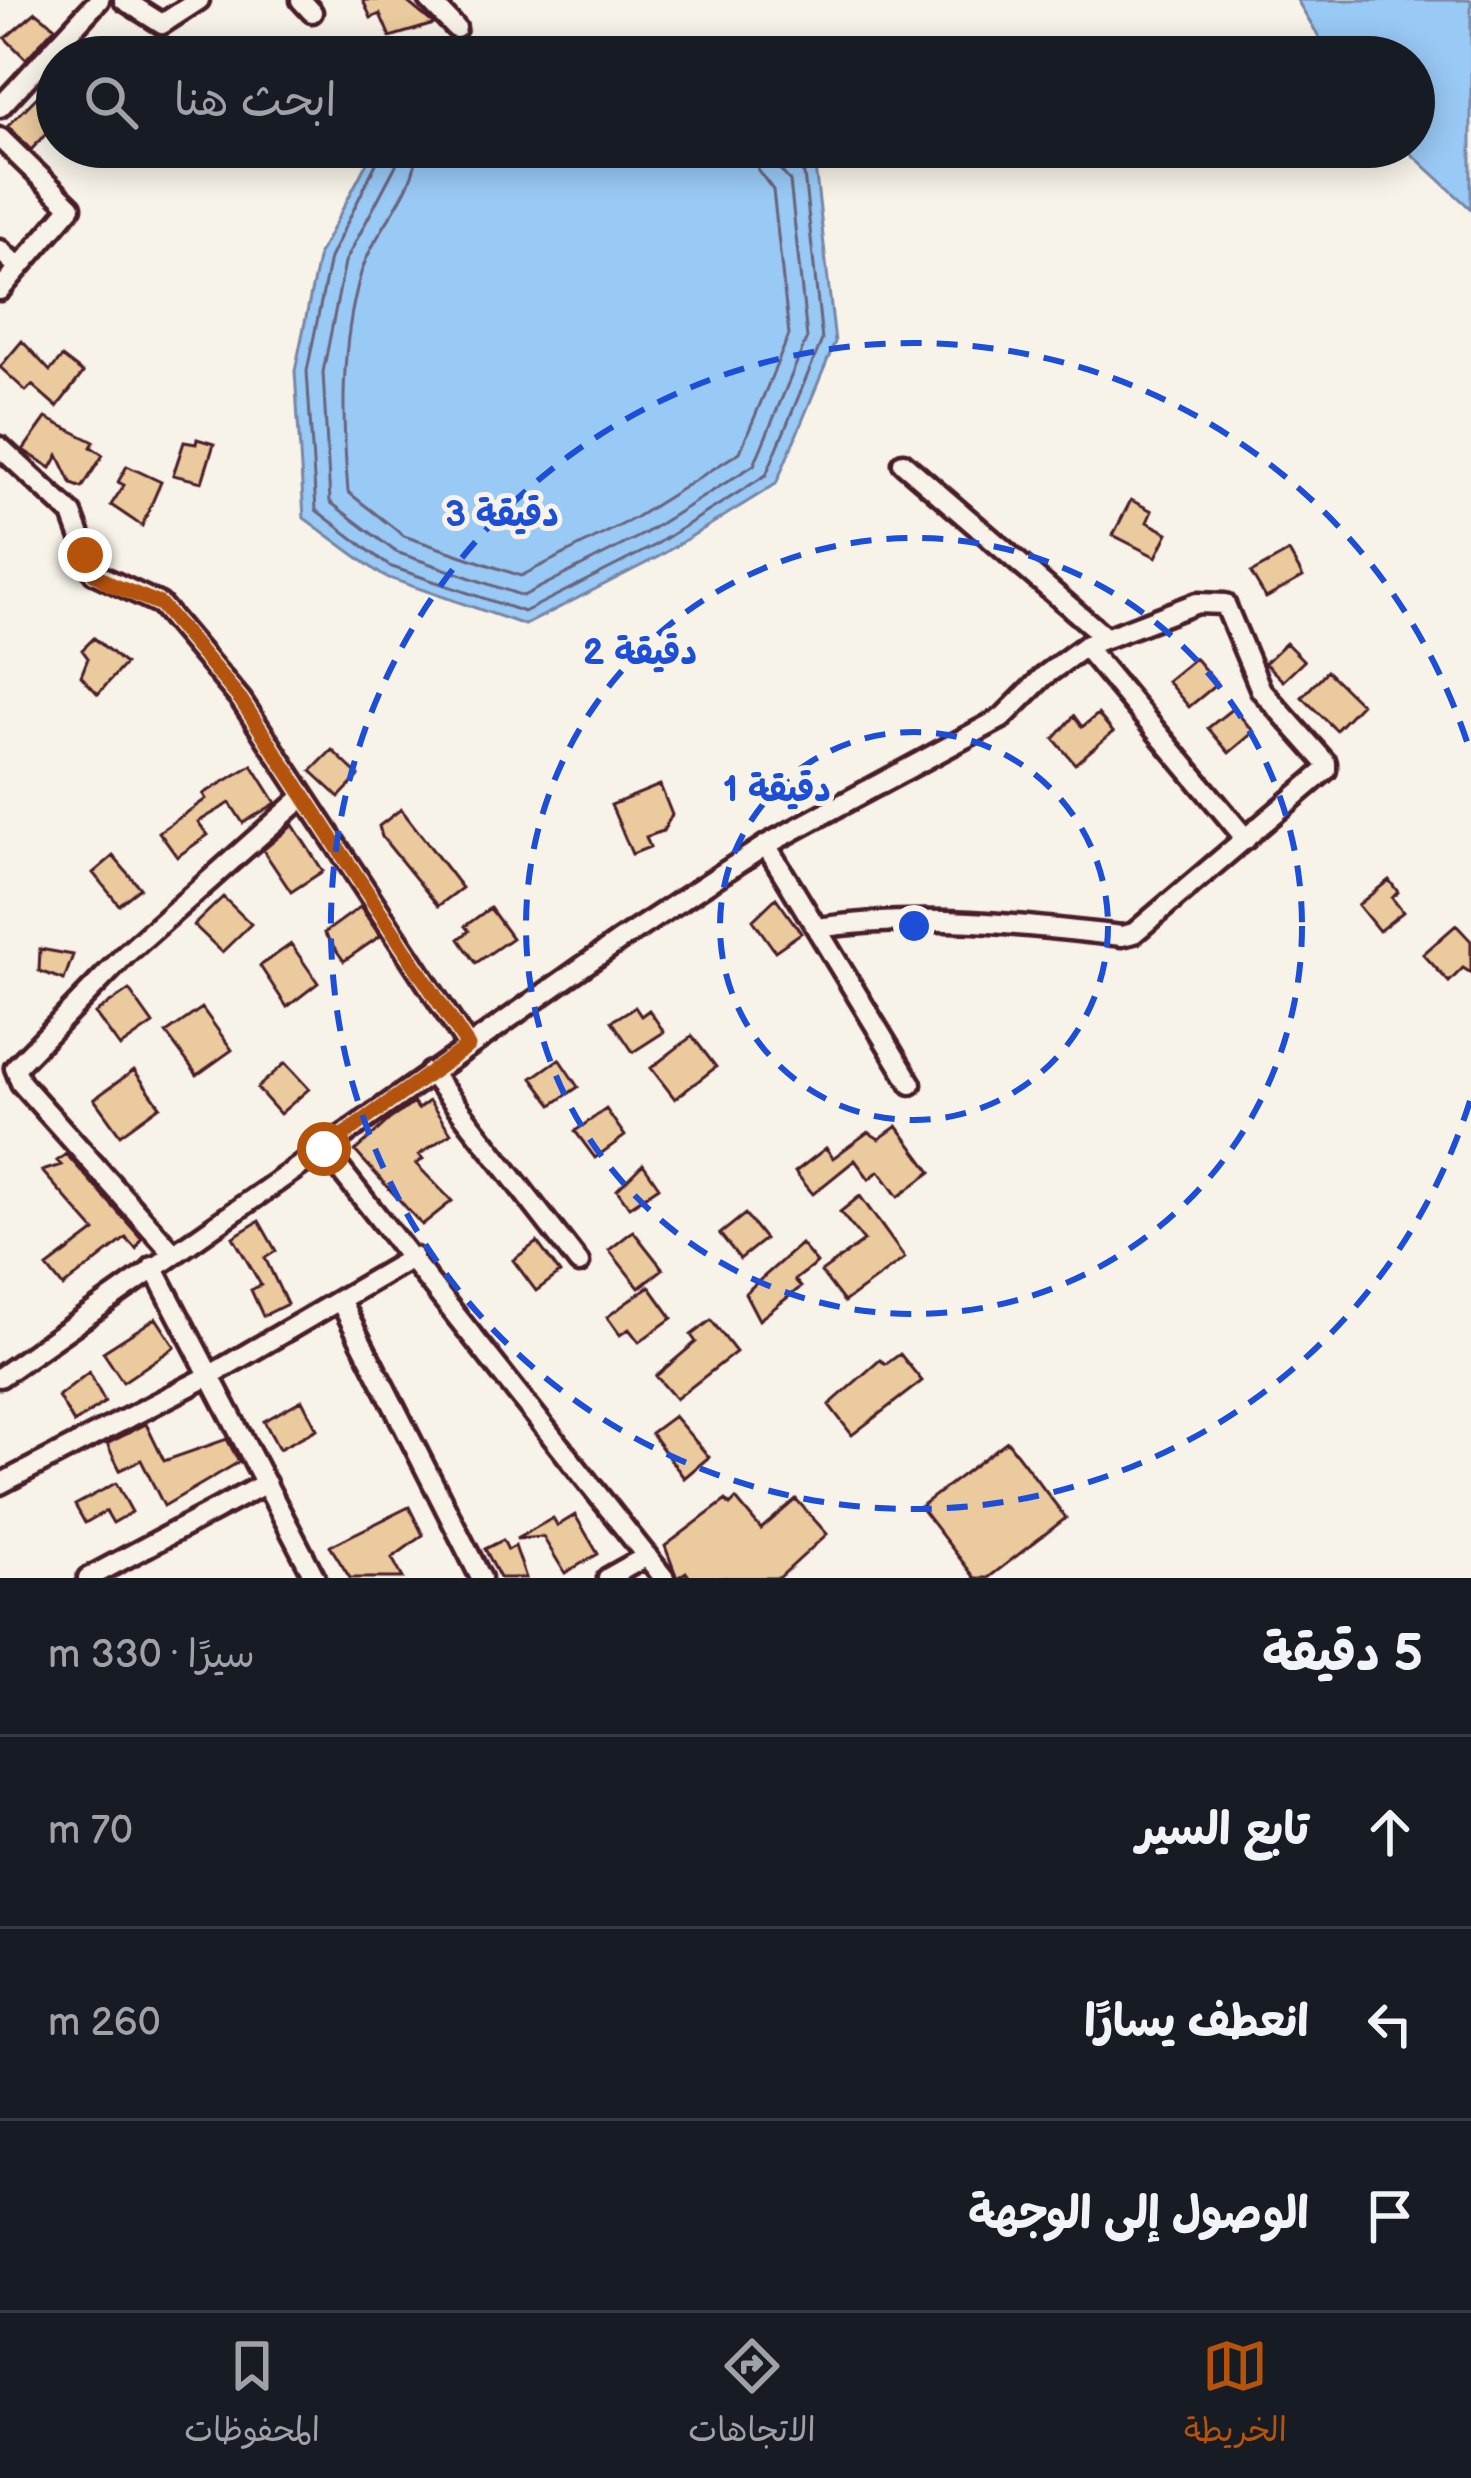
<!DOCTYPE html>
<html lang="ar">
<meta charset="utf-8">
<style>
:root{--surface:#171b24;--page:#20242c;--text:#f1f3f6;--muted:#9ea1a6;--line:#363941;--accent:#b45309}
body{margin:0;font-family:"Balsamiq Sans","Playpen Sans Arabic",sans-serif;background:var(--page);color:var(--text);direction:rtl}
.stop{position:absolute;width:36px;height:36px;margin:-27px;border:9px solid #b45309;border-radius:50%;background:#fff}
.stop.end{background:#b45309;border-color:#fff;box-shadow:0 3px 12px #0008}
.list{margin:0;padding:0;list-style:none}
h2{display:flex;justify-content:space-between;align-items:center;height:156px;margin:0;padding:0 48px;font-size:51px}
h2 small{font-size:39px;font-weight:400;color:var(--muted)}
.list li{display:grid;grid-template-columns:78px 1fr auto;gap:36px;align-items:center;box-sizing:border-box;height:192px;padding:0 48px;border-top:3px solid var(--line)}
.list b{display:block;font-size:45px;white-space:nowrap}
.list em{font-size:39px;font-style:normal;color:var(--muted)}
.icon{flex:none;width:66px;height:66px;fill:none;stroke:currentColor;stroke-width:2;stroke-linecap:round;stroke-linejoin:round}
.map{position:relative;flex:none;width:1471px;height:1578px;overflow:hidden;direction:ltr}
.search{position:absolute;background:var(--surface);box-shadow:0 6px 30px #0003;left:36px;right:36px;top:36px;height:132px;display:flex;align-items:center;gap:30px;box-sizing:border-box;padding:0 42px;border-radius:66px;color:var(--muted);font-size:45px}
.sheet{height:732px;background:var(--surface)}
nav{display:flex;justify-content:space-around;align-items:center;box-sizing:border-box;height:168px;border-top:3px solid var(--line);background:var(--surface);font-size:33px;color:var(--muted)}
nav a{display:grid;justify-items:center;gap:6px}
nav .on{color:var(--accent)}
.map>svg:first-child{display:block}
.water{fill:#99c9f5;stroke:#7985a4;stroke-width:3}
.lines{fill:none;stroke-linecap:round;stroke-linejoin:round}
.shore{stroke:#6a637c;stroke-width:3}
.building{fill:#ebca9d;stroke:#4a1f2b;stroke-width:3}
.minor-casing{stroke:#4a1f2b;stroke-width:27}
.minor{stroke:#f7f3e8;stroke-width:18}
.route{stroke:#b45309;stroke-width:15}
.ring{fill:none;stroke:#1d4ed8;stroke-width:6;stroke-dasharray:21 15}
.centre{fill:#1d4ed8;stroke:#f7f3e8;stroke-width:6}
.ring-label{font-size:36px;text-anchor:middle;font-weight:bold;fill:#1d4ed8;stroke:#f7f3e8;stroke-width:10;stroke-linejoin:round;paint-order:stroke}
</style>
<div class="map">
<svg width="1471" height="1578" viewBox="0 0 1471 1578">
<rect width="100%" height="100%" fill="#f7f3e8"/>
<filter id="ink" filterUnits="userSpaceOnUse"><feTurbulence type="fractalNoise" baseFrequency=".00833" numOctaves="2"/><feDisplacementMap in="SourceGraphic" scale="24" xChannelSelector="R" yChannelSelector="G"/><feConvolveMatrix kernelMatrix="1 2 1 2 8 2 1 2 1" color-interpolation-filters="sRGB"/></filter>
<g filter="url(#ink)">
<path class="water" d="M1297,0H1471V209L1404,147H1414V57H1331Z
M375,147H794L815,166L835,342L776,484L658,557L525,625L383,576L304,518L295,371L319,254Z"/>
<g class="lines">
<path class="shore" d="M384,147L330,258L307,371L316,510L389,566L524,612L652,547L766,475L822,340L804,174L789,159L787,147
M399,147L397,163L345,262L323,372L330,502L396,552L523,596L644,534L754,465L807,338L790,181L776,165L772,147
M418,147C416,193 374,230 361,273C340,347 342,417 348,492L404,536L521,576L635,518L740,452L789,335L773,190L758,170L754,147"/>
</g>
<path class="building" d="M363,0H405L434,24L390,37L380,14L371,18Z
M36,12L55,27L26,59L5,38Z
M57,77V122L31,150L8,126Z
M22,341L50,371L62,357L83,373L57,407L32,385L26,391L0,367Z
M46,418L94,442L91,447L103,455L82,488L72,484L58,455L51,468L23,450Z
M197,439L214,444L202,482L173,475L184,442L196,444Z
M127,466L161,482L142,526L111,505L124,485L118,482Z
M1131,500L1152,511L1147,522L1168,533L1156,557L1113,535Z
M1289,552L1303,577L1266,598L1251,573Z
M94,638L125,664L98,694L81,676L88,658L82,650Z
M1286,643L1304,661L1283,681L1265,663Z
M1195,658L1217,684L1189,707L1167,681Z
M1327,671L1361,704L1336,730L1302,697Z
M1233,708L1254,732L1229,753L1208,728Z
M1098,714L1113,732L1075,764L1054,739L1074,716L1082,727Z
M332,750L359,776L339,797L311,771Z
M252,765L276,803L243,823L230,803L198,822L208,835L177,857L159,832L206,799L203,794Z
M660,785L672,815L663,831L646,837L650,847L632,854L611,805Z
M401,809L462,888L438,906L382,837L379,826Z
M293,825L323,871L291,892L263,850Z
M113,856L140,888L119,905L93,873Z
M1389,880L1398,892L1392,898L1403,912L1379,931L1358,905Z
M223,897L251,924L222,952L194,925Z
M776,898L801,933L775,951L753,920Z
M360,907L380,936L344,961L324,933Z
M490,908L512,938L476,963L459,939L469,931L465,926Z
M1456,925L1471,941V973L1463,968L1449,982L1423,954Z
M291,944L318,983L287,1007L260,966Z
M40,949L73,955L64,980L39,971Z
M129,990L153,1024L120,1047L95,1013Z
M635,1007L641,1016L649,1010L664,1032L633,1052L612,1021Z
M202,1008L232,1050L197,1075L166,1033Z
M692,1036L716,1067L675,1099L651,1068Z
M559,1059L578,1087L552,1105L532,1078Z
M285,1063L309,1089L280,1114L257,1088Z
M134,1070L160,1106L120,1135L94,1099Z
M429,1101L451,1133L419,1155L423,1159L416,1164L452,1201L422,1225L355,1151L390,1119L414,1103L418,1109Z
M606,1109L625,1136L595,1158L575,1131Z
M897,1126L931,1172L898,1197L879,1171L869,1179L855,1160L813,1194L795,1172L826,1148L833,1158L868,1132L879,1139Z
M66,1154L142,1239L136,1249L126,1238L63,1287L47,1267L95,1231L42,1171L61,1165L57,1161Z
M643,1164L659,1187L629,1207L617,1190Z
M860,1196L905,1258L844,1302L821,1272L864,1241L840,1212Z
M745,1214L765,1239L740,1259L720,1234Z
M259,1221L276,1251L265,1258L287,1304L263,1316L251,1290L261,1285L233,1237Z
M633,1231L663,1269L639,1288L609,1250Z
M537,1242L560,1273L536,1291L513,1260Z
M801,1244L817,1263L795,1280L801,1287L759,1320L745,1293Z
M649,1286L672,1318L639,1342L629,1329L620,1335L607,1317Z
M156,1318L175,1347L123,1382L103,1352Z
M711,1320L736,1352L676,1399L656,1376L696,1342L691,1335Z
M900,1354L922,1381L852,1435L829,1405L880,1360L886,1364Z
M89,1372L105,1402L74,1423L58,1396Z
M302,1400L317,1429L279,1449L264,1421Z
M674,1416L709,1457L684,1478L651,1433Z
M146,1424L164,1461L227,1439L239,1462L164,1506L141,1460L120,1470L107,1444Z
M1007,1441L1066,1518L988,1578H975L920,1507Z
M116,1483L132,1512L113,1523L106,1511L85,1523L75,1505Z
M736,1499L761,1529L796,1499L827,1534L779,1578H690L686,1572L677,1578L665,1546L726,1500L730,1505Z
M409,1507L423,1535L392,1558L403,1578H350L330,1546Z
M575,1515L598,1554L565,1573L543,1537L516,1539L553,1518L557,1526Z
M503,1540L508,1550L515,1546L526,1578H500L485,1549Z"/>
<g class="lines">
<g class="minor-casing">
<path id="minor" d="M124,0L162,24L199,0
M301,0L312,12
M429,0L456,28
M0,107L99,0
M0,138L71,207L0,290
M0,250L19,268
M0,447L72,514L94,573L160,604L241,700L468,1046
M903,463L1106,638
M1085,646L1246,839
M766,845L911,1084
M430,1072L579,1263
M324,1149L664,1578
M173,1253L21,1083L15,1068L125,955L302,798
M153,1267L315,1578
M341,1302L481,1578
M0,1377L619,941L766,845L1002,718L1044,676L1085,646L1197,603L1225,604L1261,690L1326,763V770L1134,933L1122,936C1018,924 922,913 817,928
M0,1484L209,1376L413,1257
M88,1578L266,1483
M608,1578L647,1556"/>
</g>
<use href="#minor" class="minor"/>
</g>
</g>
<g class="lines" filter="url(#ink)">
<path class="route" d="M85,555L94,573L110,584L160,604L241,700L468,1046L324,1149"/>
</g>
<g class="ring">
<circle cx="914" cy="926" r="194"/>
<circle cx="914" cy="926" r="388"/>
<path d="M1470 1101A583 583 0 1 1 1470 751"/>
</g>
<circle cx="914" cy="926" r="18" class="centre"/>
<g class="ring-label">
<text x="502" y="526">3 دقيقة</text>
<text x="640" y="664">2 دقيقة</text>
<text x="777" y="801">1 دقيقة</text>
</g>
</svg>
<div class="stop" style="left:324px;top:1149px"></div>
<div class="stop end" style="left:85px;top:555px"></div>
<div class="search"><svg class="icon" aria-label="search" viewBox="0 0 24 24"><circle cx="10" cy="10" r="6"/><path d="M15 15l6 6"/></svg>ابحث هنا</div>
</div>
<section class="sheet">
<h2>5 دقيقة<small>سيرًا · 330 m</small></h2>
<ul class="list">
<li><svg class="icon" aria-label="ahead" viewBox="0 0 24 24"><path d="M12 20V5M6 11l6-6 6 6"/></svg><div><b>تابع السير</b></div><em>70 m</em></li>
<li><svg class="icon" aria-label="left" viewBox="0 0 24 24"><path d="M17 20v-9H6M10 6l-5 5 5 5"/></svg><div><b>انعطف يسارًا</b></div><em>260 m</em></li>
<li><svg class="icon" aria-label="arrive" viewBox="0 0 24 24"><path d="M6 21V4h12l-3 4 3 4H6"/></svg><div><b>الوصول إلى الوجهة</b></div></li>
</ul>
</section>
<nav>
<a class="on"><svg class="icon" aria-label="map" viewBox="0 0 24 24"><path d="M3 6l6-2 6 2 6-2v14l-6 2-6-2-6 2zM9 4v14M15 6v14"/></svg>الخريطة</a>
<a><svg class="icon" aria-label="directions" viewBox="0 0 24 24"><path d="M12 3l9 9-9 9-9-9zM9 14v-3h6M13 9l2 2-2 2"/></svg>الاتجاهات</a>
<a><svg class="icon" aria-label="saved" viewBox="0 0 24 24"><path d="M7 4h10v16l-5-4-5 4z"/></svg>المحفوظات</a>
</nav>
